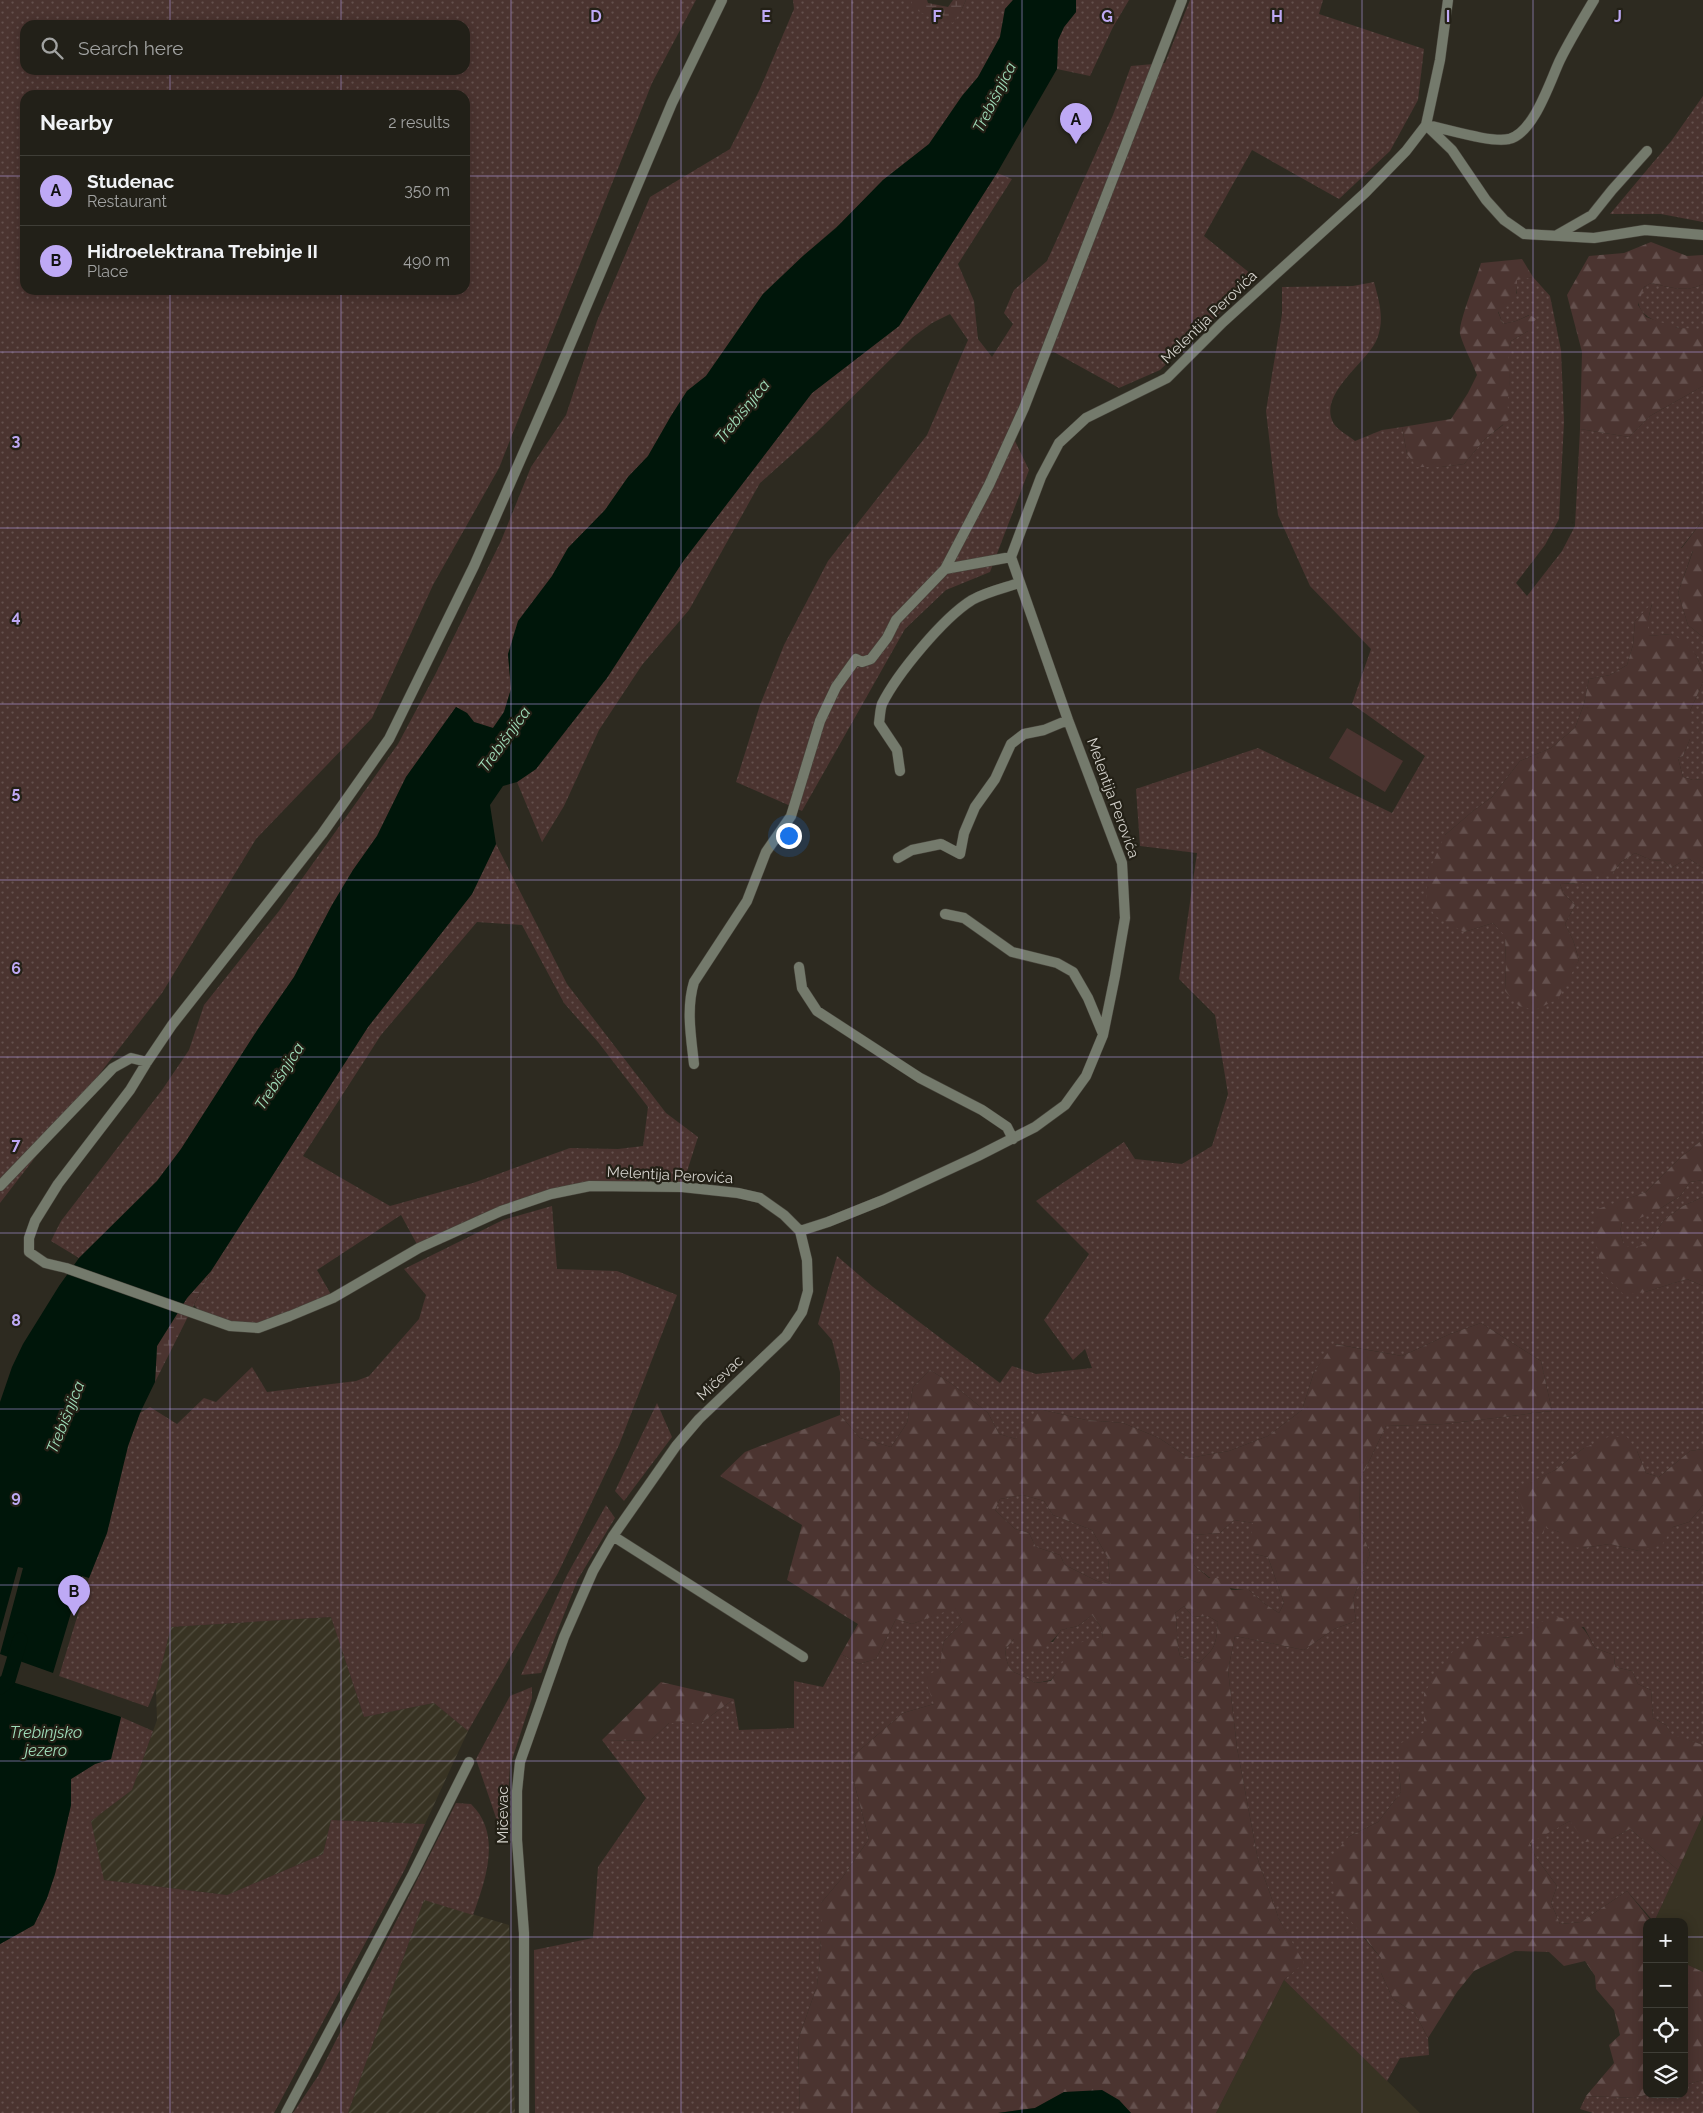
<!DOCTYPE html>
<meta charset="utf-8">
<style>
:root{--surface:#222018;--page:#2e2d25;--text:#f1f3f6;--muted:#a2a3a2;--line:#3f3e37;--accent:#bea9f5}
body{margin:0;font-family:Raleway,sans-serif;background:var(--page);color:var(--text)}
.controls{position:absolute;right:15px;bottom:15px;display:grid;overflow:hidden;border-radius:10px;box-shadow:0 2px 12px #0003}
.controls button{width:45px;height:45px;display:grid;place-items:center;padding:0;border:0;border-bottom:1px solid var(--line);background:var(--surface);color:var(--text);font:25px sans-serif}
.you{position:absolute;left:788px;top:835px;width:18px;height:18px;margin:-12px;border:4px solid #fff;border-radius:50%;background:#1a73e8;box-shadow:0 0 0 8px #1a73e833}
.badge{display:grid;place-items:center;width:32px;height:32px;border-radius:50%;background:var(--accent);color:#111;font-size:16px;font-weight:700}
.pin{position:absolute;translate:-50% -41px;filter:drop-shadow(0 1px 2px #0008)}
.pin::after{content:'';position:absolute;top:26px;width:18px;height:15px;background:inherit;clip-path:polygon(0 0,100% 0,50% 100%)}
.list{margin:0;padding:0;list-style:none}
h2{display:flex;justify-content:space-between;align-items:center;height:65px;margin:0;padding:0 20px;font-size:21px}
h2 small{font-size:16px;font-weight:400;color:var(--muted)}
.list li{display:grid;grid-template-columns:32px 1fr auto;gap:15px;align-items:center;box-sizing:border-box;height:70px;padding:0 20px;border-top:1px solid var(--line)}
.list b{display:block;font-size:19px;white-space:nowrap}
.list p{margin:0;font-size:16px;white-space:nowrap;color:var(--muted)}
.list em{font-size:16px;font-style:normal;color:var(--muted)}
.icon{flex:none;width:28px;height:28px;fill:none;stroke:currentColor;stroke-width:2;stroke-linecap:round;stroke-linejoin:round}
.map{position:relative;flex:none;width:1703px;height:2113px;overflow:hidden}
.search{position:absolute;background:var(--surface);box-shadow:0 2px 12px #0003;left:20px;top:20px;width:450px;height:55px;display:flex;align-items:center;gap:12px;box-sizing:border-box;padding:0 18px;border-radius:15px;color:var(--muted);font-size:19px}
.panel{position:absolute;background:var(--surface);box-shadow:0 2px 12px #0003;left:20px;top:90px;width:450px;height:205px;border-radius:15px}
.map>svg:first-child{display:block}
.built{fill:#383323}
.industrial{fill:url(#industrial-furrows)}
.grass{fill:url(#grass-dots);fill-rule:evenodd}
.forest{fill:url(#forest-firs);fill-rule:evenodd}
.wetland{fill:url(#wetland-marsh)}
.pitch{fill:#4b3430}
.water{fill:#00160a}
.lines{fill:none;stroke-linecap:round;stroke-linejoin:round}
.canal{stroke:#00160a;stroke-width:15}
.street-casing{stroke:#48453c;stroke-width:11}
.street{stroke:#747a6c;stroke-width:10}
.grid{fill:none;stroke:#bea9f5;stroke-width:1;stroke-opacity:0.55}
.labels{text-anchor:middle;stroke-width:4.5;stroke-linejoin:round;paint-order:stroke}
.street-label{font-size:15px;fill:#d4d2cc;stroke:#232016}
.water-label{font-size:16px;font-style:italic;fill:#9fddb9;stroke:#232016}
.grid-label{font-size:16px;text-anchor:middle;font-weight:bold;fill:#bea9f5;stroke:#232016;stroke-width:4.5;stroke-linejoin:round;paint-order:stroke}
</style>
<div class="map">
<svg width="1703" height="2113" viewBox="0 0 1703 2113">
<defs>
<pattern id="industrial-furrows" width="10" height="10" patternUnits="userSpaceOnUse" patternTransform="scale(1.25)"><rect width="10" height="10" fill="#383323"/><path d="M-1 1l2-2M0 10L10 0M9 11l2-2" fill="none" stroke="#545042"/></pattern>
<pattern id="grass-dots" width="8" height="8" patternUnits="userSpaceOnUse" patternTransform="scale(1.25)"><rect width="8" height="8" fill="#4b3430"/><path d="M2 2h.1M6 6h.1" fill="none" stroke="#64504d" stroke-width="1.8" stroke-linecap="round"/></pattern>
<pattern id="forest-firs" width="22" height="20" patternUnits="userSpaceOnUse" patternTransform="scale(1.25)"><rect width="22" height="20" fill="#4b3430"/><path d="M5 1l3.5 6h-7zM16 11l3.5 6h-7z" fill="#64504d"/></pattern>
<pattern id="wetland-marsh" width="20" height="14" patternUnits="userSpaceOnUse" patternTransform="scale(1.25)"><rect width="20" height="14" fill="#4b3430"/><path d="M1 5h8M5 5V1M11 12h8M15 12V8" fill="none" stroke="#64504d"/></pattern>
</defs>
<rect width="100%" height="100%" fill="#2d2a20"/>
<path class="built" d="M1703,1815V1972L1684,1963V1922H1654Z
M1284,1980L1420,2113H1216Z"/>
<path class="industrial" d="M331,1617L364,1717L434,1703L468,1731L425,1824L331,1820L323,1854L227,1895L103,1880L91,1821L132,1790L157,1720L156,1688L171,1627Z
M424,1900L509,1925L515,2113H348Z"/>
<path class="grass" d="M0,0H696L652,83L499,468L433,585L372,718L256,839L162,993L0,1203ZM25,25H465V70H25ZM25,95H465V290H25Z
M793,0H912V7L960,13L966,0H1013L1005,9L1000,37L978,77L962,96L929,144L883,180L841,223L803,256L763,294L706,376L687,391L671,416L648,456L628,477L605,510L568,548L508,654L511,689L504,712L493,728L474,722L467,713L456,707L406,777L377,836L353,870L332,905L294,977L258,1029L181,1149L157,1181L79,1258L51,1241L61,1221L162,1090L189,1050L204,1005L279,911L398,744L435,675L501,541L531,467L566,415L597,321L650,197L730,149L760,89L794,9Z
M1076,0H1129L1113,27L1090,76L1057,69L1058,40L1064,27L1076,12Z
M1190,0H1323L1319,14L1424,49L1418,100L1390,151L1339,199L1252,150L1204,236L1256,278L1160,370L1119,388L1052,351L1015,441L1029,470L990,572L946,590L905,629L802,811L736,782L760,705L784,645L828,561L927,435L968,340L950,314L932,323L913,337L816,433L760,483L689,610L642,665L599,730L564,806L542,842L517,782L536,769L684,560L812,393L899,326L997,173L1012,179L958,264L974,301L978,339L992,357L1013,324L1004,313L1014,290L1047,261L1113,115L1131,66L1165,63Z
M1703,96V222L1661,214H1610L1672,140Z
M1533,277L1550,296L1561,350L1564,422L1559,519L1545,545L1516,583L1527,596L1562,551L1575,526L1580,429L1629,437L1650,416L1703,386V520L1681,548L1693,550L1678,593L1688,625L1703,637V672L1696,655L1671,634L1648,636V620L1652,604L1635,621L1633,645L1627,665L1610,675L1589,679L1584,704L1575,728L1551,748L1520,761L1492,797L1473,811L1445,835L1464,932L1493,923L1505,935L1506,964L1505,991L1569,976L1579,960L1573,940L1565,924L1575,905L1564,894L1560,884H1574L1592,874H1612L1621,862L1635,853L1651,860L1664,861L1671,868L1688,858L1703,868V1139L1679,1159L1646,1192L1595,1211V1237L1645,1292L1687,1279L1703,1286V1449L1690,1451L1659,1477L1646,1473L1637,1451L1584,1448L1555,1470L1515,1491L1545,1526L1559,1532L1582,1548L1610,1544L1639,1551L1673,1527L1689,1522L1703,1505V1745L1671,1735L1666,1725L1653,1718L1651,1690L1638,1684L1632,1671L1615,1667L1614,1655L1595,1648L1584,1627L1534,1625L1518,1636L1500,1638L1424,1693V1732L1399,1772L1401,1792L1378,1822L1348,1837L1363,1937L1381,1958V1973L1393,1999L1415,2013L1428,2038L1429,2055L1400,2058L1387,2081L1284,1980L1303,1963L1279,1919L1258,1860L1237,1748L1228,1670L1235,1636L1304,1650L1334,1629L1356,1621L1353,1599L1370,1554L1360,1526L1359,1482L1386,1426L1444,1424L1552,1411L1541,1361L1481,1323L1450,1334L1402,1356L1335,1344L1314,1372L1302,1410L1268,1436L1229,1451L1189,1458L1159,1438L1123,1423L1086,1420L1039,1409L1016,1439L999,1434L988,1413L952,1384L930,1370L913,1387L907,1423L891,1447L860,1438L840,1415V1372L832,1340L818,1324L837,1256L873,1287L1000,1383L1012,1366L1036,1374L1092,1368L1085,1349L1073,1360L1044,1320L1089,1254L1036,1201L1124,1142L1135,1159L1182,1164L1212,1146L1228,1094L1215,1015L1179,979L1197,853L1140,846L1136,789L1258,748L1392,813L1425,756L1352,704L1371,649L1310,586L1278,515L1266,411L1282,314V287L1353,286L1374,282C1379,301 1385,319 1377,339C1368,362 1316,395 1334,424C1338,430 1349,436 1355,441L1382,430L1402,427L1407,454L1418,467H1441L1464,464L1485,439L1503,425L1510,380L1507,355L1511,341L1528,331L1529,315L1516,321L1503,324L1498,311L1517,293L1516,279Z
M1651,283C1669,287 1686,293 1703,284V329C1686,332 1633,322 1639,298C1641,290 1644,286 1651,283Z
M1703,682V779L1693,780L1683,777L1678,758L1683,756L1690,739V711Z
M496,844L567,984L666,1113L698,1137L682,1187L621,1185L551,1194L419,1248L401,1215L317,1270L333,1298L258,1328L205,1317L194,1305L211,1271L368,1027L472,894ZM477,922L522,925L564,1003L598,1042L648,1107L643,1146L618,1149L570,1148L473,1183L390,1206L303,1156L381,1035Z
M1703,1180V1197L1683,1206L1664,1220L1652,1238L1635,1250L1624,1246L1620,1232L1622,1222L1661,1208L1680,1196L1690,1182Z
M552,1206L557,1269L617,1271L677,1295L619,1445L558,1573L468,1731L434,1703L364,1717L331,1617L171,1627L156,1688L148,1707L59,1676L89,1578L107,1533L128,1446L140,1413L150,1407L177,1424L204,1398L216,1402L252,1367L267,1392L356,1381L369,1376L419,1319L426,1295L404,1269L503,1220Z
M657,1403L672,1437L624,1501L615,1491Z
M1023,1495L1044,1501L1053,1515L1092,1530L1108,1558L1110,1584L1097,1581L1065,1565L1060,1555L1036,1547L1029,1533L1015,1529L995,1510L1000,1499Z
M606,1505L615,1518L578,1579L541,1673L521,1675L567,1575Z
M1234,1520L1254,1523L1255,1554L1268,1557L1284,1603L1279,1613L1265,1604L1249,1590C1223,1590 1214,1581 1194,1565L1193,1535L1220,1533Z
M1184,1606L1193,1617L1208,1616L1218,1622C1216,1644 1216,1648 1199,1663L1180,1656C1176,1642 1178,1628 1175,1613Z
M955,1607L963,1622L944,1641L934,1704L903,1713L848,1760L869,1839L842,1878L821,1903V1940L817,1986L798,2040L800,2113H535L534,1950L593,1938L598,1867L646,1798L602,1740L650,1741L669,1723H701L734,1699L739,1730L794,1728V1681L823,1687L841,1654L859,1664L876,1659L896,1619L912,1624Z
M1092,1615L1101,1627L1103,1637L1061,1667L1051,1680L1035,1683C1015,1669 1008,1678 1005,1649L1014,1639L1053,1642L1061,1630L1078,1626Z
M532,1687V1698L510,1766L505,1844L476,1759L510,1696Z
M121,1717L153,1731L132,1790L91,1821L104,1880L227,1895L323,1854L331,1820L425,1824L405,1869L274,2113H0V1944L34,1925L47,1898L55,1874L71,1805V1779L95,1764L111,1759Z
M456,1803L471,1804C502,1834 486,1879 473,1915L424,1900L348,2113H293L318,2076Z
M1570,1821L1611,1839L1630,1829L1678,1870L1654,1922L1627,1891L1581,1922L1560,1924L1551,1903L1557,1886L1535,1856L1530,1842Z
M1703,2080V2113H1593L1580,2109L1586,2096L1633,2098L1649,2094H1684V2085Z"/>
<path class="forest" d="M1651,242L1687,256L1703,255V284C1686,293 1669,287 1651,283L1644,287L1638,305L1646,317L1678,328L1703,329V386L1650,416L1629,437L1580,429L1582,352L1567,295L1589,256L1624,253Z
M1522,259L1533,277L1517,280C1517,300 1516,301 1498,312L1503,324L1516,321L1530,315L1536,319L1528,331L1511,341C1506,358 1510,363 1510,380C1510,394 1504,405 1511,418L1485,439L1464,464L1441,467H1417L1407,454L1402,427L1451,419L1468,393L1477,375C1472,362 1464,348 1460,334C1458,323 1477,277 1481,263Z
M1703,520V637L1688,625L1678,593L1693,551L1681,549Z
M1652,603L1648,620V636L1671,634L1684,641L1696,655L1703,672V682L1690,711V739L1683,756L1678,758L1683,777L1693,780L1703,779V868L1688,858L1671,868L1664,861L1651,860L1635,853L1621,862L1612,874H1592L1586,883L1560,884L1564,894L1575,905L1565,924L1573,940L1579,960L1558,999L1535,1010L1519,1006L1505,991L1506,964L1505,936L1493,923L1464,932L1435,916L1426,901L1428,873L1445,835L1473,811L1492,797L1520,761L1551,748L1575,728L1584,704L1589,679L1610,675L1627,665L1633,645L1635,621Z
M1703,1139V1180L1690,1182L1680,1196L1661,1208L1630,1223L1622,1222L1620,1232L1624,1245L1635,1249L1652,1238L1664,1220L1683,1206L1703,1197V1286L1687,1279L1645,1292L1624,1295L1602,1272L1595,1237V1210L1646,1192L1679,1159Z
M1481,1323L1541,1361L1552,1411L1444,1424L1386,1426L1359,1482L1360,1526L1370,1554L1353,1599L1356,1621L1334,1629L1304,1650L1235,1636L1228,1670L1237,1748L1258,1860L1279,1919L1304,1963L1284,1980L1216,2113H1131L1119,2100L1064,2092L1035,2108L998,2113H800L798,2040L817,1986L821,1940V1903L842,1878L869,1839L848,1760L903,1713L934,1704L924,1677L939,1669L944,1641L963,1622L955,1608L912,1624L896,1619L876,1659L859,1664L841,1654L858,1624L787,1580L802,1525L720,1476L745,1452L840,1415L860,1438L891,1447L907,1423L913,1387L930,1370L952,1384L988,1413L999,1434L1016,1439L1020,1429L1039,1409L1086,1420L1123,1423L1159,1438L1189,1458L1229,1451L1268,1436L1302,1410L1314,1372L1334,1344L1402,1356L1450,1334ZM1023,1495L1044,1501L1053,1515L1092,1530L1108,1558L1110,1584L1097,1581L1065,1565L1060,1555L1036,1547L1029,1533L1015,1529L995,1510L1000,1499ZM1234,1520L1253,1523L1250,1543L1255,1554L1268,1557L1284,1603L1279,1613L1265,1604L1249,1590H1231L1224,1578H1209L1194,1565L1193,1535L1220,1533ZM1184,1606L1193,1617L1208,1616L1218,1622C1216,1644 1216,1648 1199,1663L1180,1656C1176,1642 1178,1628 1175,1613ZM1092,1615L1101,1627L1103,1637L1074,1644L1051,1681L1035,1683C1015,1669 1008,1678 1005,1649L1014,1639C1016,1641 1020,1646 1023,1648C1038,1655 1053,1642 1061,1630L1078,1626Z
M1608,1437H1627L1637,1451L1646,1473L1659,1477L1690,1451L1703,1449V1505L1689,1522L1673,1527L1662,1545L1639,1551L1610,1544L1582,1548L1566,1546L1559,1532L1545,1527L1543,1534L1534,1536L1515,1490L1555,1470L1584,1448Z
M1555,1617C1580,1620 1584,1627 1595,1648L1614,1655L1615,1667L1632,1671L1638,1684L1651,1690L1653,1718L1666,1725L1671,1734L1703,1745V1815L1678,1870L1630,1829L1611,1839L1585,1842L1570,1821L1530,1843L1535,1856L1557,1886L1551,1903L1560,1924L1581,1922L1627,1891L1652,1922H1647V1938L1645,1943L1647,1944V2094H1649L1634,2098L1586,2096L1614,2063L1609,2045L1620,2035L1614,2010L1596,1989L1595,1976L1585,1961L1564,1966L1549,1952L1515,1951L1474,1971L1457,1992L1428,2038L1415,2013L1393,1999L1381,1973V1958L1336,1903L1329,1861L1348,1837L1378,1822L1401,1792L1399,1772L1401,1743L1424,1732V1693L1453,1651L1487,1633C1514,1644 1513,1634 1536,1624C1542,1621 1549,1620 1555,1617Z
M661,1682L734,1699L701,1723H669L650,1741L602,1740Z
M1684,1963L1703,1972V2080L1684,2085Z"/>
<path class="wetland" d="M912,0H927L928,3L948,7L953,0H966L960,13L953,23C937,21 925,16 912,7Z
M211,1271L155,1382L157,1346L187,1298Z"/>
<path class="pitch" d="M1347,728L1403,761L1385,792L1329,758Z"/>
<path class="water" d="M1013,0H1076V12L1064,27L1058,40L1057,69L997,173L899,326L812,393L684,560L607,678L536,769L517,782L503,786L490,805L496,844L472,894L368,1027L211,1271L187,1298L157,1346L155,1382L140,1413L128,1446L107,1533L89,1578L82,1576L53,1673L0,1654L23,1568L18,1567L0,1632V1402L12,1367L23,1344L59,1286L79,1258L157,1181L181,1149L258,1029L294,977L332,905L353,870L377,836L406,777L456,707L467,713L474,722L493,728L504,712L511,689L508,654L518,621L552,576L568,548L605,510L628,477L648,456L671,416L687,391L706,376L763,294L803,256L836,228L883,180L929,144L962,96L978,77L1000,37L1005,9Z
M0,1678L121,1717L111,1759L95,1764L71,1779V1805L55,1874L47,1898L34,1925L0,1944Z
M1102,2090L1119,2100L1131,2113H998L1035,2108L1064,2092Z"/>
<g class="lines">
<path class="canal" d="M0,1687L8,1680L20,1640"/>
<g class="street-casing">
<path id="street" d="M722,0L672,103L551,390L474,566L389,739L322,834L172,1025L147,1062L130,1090L58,1184L35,1221L29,1238V1252L45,1263L66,1268L230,1326L258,1328L290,1316L333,1298L419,1248L501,1211L551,1194L590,1186L682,1187L738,1193L760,1198L784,1215L800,1231L828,1222L883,1200L978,1156L1035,1127L1065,1105L1086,1076L1103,1035L1115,976L1125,918L1122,863L1068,720L1011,557L1041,477L1059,443L1086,418L1167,378L1222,323L1365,193L1406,151L1426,125L1440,60L1448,0
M1594,0C1582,20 1570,40 1560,60C1550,81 1534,133 1509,139C1490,143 1447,129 1426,125L1452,150L1486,200L1504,220L1524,234L1594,238L1645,230L1703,235
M1557,235L1592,215L1612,190L1647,151
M945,569L989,485L1024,408L1182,0
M900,771L897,750L879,723C880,717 880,710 882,704C897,674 943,618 972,600C986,592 1004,588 1019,583
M898,858L912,850L941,844L960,854L964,833L975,807L995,779L1011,744L1024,734L1044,730L1068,720
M945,914L964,918L1012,952L1057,963L1073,972L1088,998L1103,1034
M799,967L802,988L817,1011L920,1078L982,1110L1007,1127L1013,1139
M694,1064C691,1037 686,1008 694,982L747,901L766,852L791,816L820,721L836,687L856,659L862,662L871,659L887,638L896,620L945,569L1011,557
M0,1186L113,1068L131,1058L147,1062
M613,1536L803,1657
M286,2113L413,1874L469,1762
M524,2113V1933L517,1840V1791L520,1762L564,1637L593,1571L613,1536L676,1446L699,1419L786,1336L802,1312L808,1291L807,1260L800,1231"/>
</g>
<use href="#street" class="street"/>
</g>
<path class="grid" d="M170,0V25M341,0V25M511,0V2113M681,0V2113M852,0V2113M1022,0V2113M1192,0V2113M1362,0V2113M1533,0V2113M170,70V95M341,70V95M0,176H25M465,176H1703M170,290V2113M341,290V2113M0,352H1703M0,528H1703M0,704H1703M0,880H1703M0,1057H1703M0,1233H1703M0,1409H1703M0,1585H1703M0,1761H1703M0,1937H1647M1684,1937H1703"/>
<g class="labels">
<g class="street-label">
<text transform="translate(1209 317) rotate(-44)" y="5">Melentija Perovića</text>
<text transform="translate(1113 798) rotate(70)" y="5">Melentija Perovića</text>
<text transform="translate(670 1175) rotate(3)" y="5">Melentija Perovića</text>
<text transform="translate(720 1378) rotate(-44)" y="5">Mičevac</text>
<text transform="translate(503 1815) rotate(-90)" y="5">Mičevac</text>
</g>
<g class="water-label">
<text transform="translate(994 97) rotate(-63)" y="6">Trebišnjica</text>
<text transform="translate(742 411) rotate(-51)" y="6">Trebišnjica</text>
<text transform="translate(504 739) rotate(-54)" y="6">Trebišnjica</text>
<text transform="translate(279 1076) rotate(-57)" y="6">Trebišnjica</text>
<text transform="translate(65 1417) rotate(-68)" y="6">Trebišnjica</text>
<text x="46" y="1738">Trebinjsko<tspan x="46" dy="18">jezero</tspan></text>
</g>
</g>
<g class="grid-label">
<text x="596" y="22">D</text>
<text x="766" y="22">E</text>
<text x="937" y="22">F</text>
<text x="1107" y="22">G</text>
<text x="1277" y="22">H</text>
<text x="1448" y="22">I</text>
<text x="1618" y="22">J</text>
<text x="16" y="446">3</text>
<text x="16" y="622">4</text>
<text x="16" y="798">5</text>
<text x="16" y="974">6</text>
<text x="16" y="1150">7</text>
<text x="16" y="1326">8</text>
<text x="16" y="1502">9</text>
</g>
</svg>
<div class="controls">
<button>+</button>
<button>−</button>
<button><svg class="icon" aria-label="locate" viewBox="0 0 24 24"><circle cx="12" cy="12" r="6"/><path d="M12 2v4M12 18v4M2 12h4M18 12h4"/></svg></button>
<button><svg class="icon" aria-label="layers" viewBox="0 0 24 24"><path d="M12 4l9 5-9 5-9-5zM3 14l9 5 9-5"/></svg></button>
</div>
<div class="you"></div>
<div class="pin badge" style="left:1076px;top:144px">A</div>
<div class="pin badge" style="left:74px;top:1616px">B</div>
<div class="search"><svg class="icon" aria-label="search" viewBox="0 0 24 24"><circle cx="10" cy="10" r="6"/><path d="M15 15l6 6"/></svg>Search here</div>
<section class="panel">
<h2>Nearby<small>2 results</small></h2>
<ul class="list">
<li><span class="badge">A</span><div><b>Studenac</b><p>Restaurant</p></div><em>350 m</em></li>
<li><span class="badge">B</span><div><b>Hidroelektrana Trebinje II</b><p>Place</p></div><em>490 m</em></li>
</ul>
</section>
</div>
